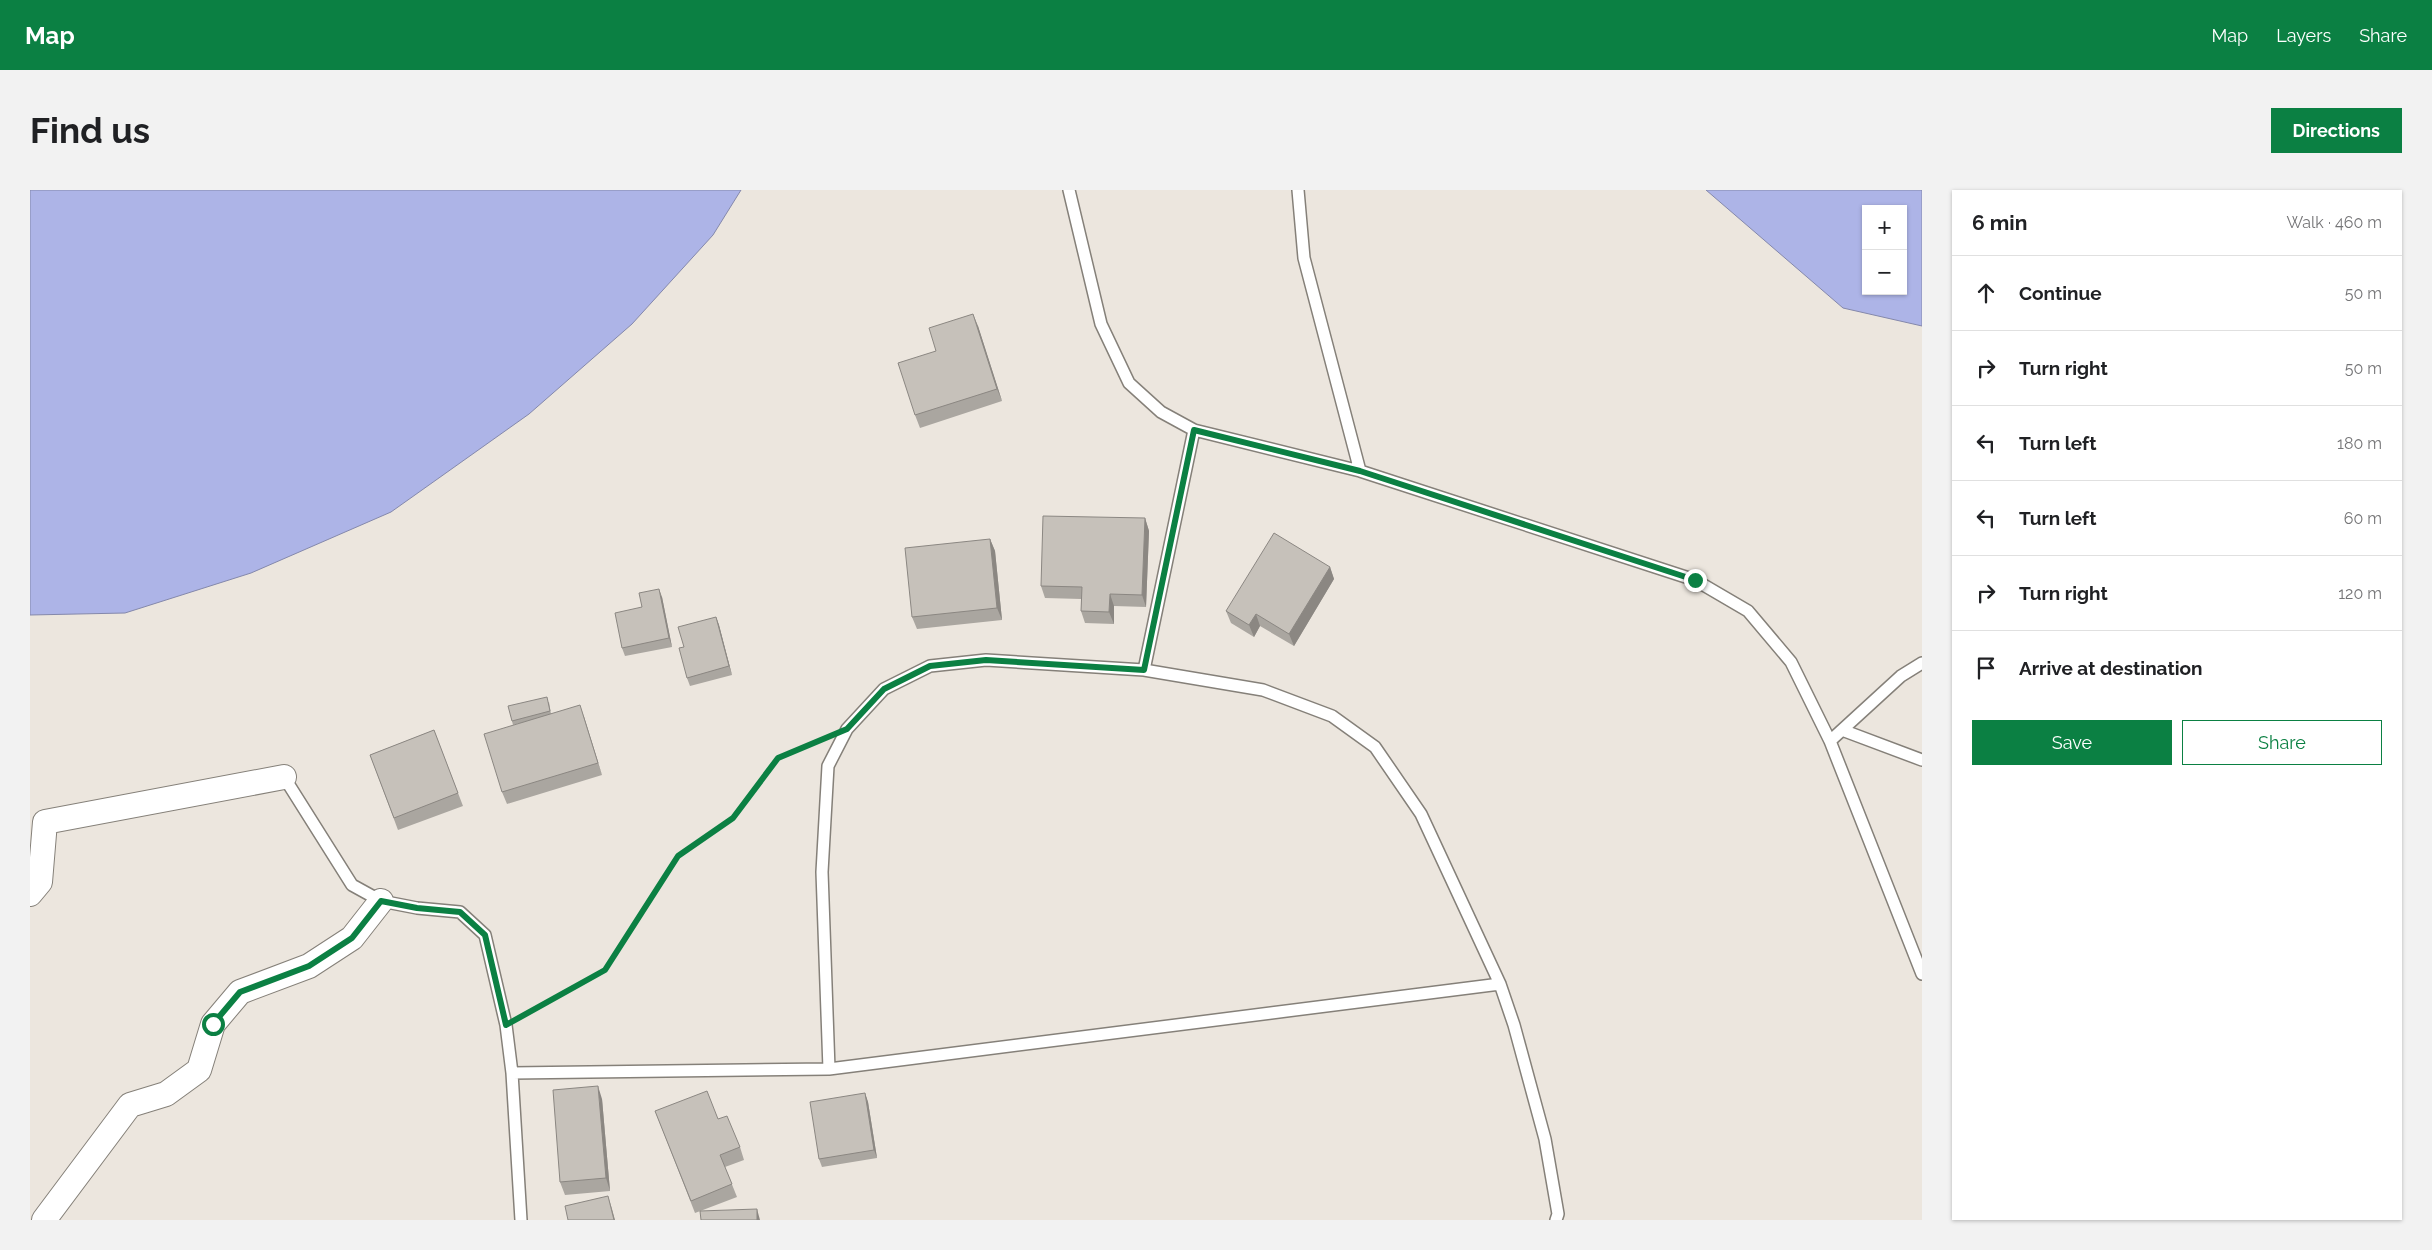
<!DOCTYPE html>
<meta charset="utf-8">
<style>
:root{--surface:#fff;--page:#f2f2f2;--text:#202124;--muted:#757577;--line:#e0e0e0;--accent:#0b8043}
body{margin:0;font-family:Raleway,sans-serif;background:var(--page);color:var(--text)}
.controls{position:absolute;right:15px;top:15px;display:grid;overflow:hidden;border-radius:0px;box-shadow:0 1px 4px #0004}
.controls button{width:45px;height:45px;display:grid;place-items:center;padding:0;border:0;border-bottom:1px solid var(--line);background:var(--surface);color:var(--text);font:25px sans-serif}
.stop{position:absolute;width:15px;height:15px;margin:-11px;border:4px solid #0b8043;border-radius:50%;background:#fff}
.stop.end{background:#0b8043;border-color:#fff;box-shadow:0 1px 5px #0008}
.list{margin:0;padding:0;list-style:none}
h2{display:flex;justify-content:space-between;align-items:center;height:65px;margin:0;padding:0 20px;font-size:21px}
h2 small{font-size:16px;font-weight:400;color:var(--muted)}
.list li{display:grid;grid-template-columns:32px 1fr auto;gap:15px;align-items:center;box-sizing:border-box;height:75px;padding:0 20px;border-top:1px solid var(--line)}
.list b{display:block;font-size:19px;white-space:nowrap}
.list em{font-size:16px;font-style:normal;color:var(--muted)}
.actions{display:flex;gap:10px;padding:15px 20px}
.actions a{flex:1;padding:11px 0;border:1px solid var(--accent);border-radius:0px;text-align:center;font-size:18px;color:var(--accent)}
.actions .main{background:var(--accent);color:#fff}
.icon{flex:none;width:28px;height:28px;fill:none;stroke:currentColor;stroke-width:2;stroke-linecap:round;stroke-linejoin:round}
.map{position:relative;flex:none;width:1892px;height:1030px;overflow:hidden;border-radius:0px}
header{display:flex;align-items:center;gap:30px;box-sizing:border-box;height:70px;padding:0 25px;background:var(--accent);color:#fff}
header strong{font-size:24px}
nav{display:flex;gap:28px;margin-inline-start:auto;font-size:18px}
.intro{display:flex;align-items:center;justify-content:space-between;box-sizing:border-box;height:120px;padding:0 30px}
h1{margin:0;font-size:35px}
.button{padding:12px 22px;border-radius:0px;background:var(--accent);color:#fff;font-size:18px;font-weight:700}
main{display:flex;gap:30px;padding:0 30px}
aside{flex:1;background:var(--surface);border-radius:0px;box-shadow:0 1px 4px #0004}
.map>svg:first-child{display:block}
.water{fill:#adb4e7;stroke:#8488ab;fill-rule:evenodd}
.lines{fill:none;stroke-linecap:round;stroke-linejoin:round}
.lane-casing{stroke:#858079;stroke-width:14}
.street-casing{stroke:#858079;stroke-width:26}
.path{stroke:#98948e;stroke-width:3;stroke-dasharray:5 2.5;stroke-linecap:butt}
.lane{stroke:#fff;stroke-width:11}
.street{stroke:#fff;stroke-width:24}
.wall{fill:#aaa6a0}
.shaded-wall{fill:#8b8782}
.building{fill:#c6c1ba;stroke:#8b8782}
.route{stroke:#0b8043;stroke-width:6}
</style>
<header>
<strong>Map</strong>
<nav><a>Map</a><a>Layers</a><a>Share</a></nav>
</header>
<div class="intro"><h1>Find us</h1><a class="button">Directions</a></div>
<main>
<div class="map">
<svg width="1892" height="1030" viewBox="0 0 1892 1030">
<rect width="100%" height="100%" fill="#ece6de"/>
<path class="water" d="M0,0H711L683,45L602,134L499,224L361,322L221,383L95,423L0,425Z
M1676,0H1892V136L1813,118ZM1836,19H1873V101H1836Z"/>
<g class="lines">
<g class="lane-casing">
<path id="lane" d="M1039,0L1071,134L1099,193L1131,222L1164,240L1330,281L1665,390L1718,421L1761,472L1800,551L1892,784
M1268,0L1274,68L1330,281
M1114,480L1164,240
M1812,540L1892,570
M1800,551L1871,486L1892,473
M254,587L322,695L351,711L387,718L430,722L455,745L476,835L482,883L491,1030
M799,879L792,682L798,576L817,539L854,499L900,476L956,470L1114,480L1233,500L1302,526L1345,557L1391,624L1470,794L1484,835L1515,949L1528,1024L1526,1030
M482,883L799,879L1470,794"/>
</g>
<g class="street-casing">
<path id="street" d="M0,704L10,692L15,632L254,587
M14,1030L100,915L136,904L169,880L183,834L210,802L279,776L322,748L351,711"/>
</g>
<path class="path" d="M494,825L575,780L648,666L703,628L748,568L786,552"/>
<use href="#lane" class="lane"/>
<use href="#street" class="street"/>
</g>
<path class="wall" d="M948,136L972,211L890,238L885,225L906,161Z
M1115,328L1119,341L1116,417L1084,416V434L1055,433L1051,421V409L1015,408L1011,396Z
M960,349L965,361L972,430L887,439L882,427Z
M1300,377L1304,389L1264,456L1230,436L1224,447L1201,433L1196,421Z
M632,407L642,457L595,466L592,458L612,417Z
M686,427L689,435L702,485L660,496L657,488Z
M519,512L521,524L554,527L572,585L477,614L472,602L490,533L483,535L482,531Z
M404,540L433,616L368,640L340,565Z
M835,903L838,912L847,968L792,977L789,969Z
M572,909L580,1001L535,1005L530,992Z
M625,921L688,929L710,957L714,970L695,977L707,1007L665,1023Z"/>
<path class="shaded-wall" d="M943,124L948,136L972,211L967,199Z
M1115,328L1119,341L1116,417L1112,405Z
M960,349L965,361L972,430L967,418Z
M1300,377L1304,389L1264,456L1259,444Z
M629,399L632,407L642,457L639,448Z
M1080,404L1084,416V434L1079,422Z
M1226,424L1230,436L1224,447L1219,435Z
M686,427L689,435L702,485L699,476Z
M550,515L554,527L572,585L568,573Z
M568,896L572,909L580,1001L576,988Z
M835,903L838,912L847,968L844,960Z
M578,1006L582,1019L585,1030H584Z
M727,1019L730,1030H727Z"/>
<path class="building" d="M943,124L967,199L885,225L868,173L906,161L899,138Z
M1013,326L1115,328L1112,405L1080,404L1079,422L1051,421L1052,397L1011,396Z
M1244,343L1300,377L1259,444L1226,424L1219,435L1196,421Z
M960,349L967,418L882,427L875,358Z
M629,399L639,448L592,458L585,423L612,417L609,403Z
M686,427L699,476L657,488L649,458L654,457L648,437Z
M517,507L520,521L482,531L478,516Z
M550,515L568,573L472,602L454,544Z
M404,540L428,603L364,628L340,565Z
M568,896L576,988L530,992L523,900Z
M677,901L688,929L697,926L710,957L690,965L702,994L661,1011L625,921Z
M835,903L844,960L789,969L780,912Z
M578,1006L584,1030H538L535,1016Z
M727,1019V1030H671L670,1021Z"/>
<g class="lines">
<path class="route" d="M183,834L210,802L279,776L322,748L351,711L387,718L430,722L455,745L476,835L575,780L648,666L703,628L748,568L817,539L854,499L900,476L956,470L1114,480L1164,240L1330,281L1665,390"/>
</g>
</svg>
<div class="controls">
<button>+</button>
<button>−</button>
</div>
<div class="stop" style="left:183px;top:834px"></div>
<div class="stop end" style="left:1665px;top:390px"></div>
</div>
<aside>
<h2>6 min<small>Walk · 460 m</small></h2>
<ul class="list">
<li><svg class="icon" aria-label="ahead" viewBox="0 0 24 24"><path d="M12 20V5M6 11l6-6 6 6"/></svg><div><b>Continue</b></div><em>50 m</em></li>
<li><svg class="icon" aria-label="right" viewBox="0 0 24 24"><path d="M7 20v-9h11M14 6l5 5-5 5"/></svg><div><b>Turn right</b></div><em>50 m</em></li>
<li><svg class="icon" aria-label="left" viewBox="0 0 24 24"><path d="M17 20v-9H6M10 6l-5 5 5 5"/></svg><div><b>Turn left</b></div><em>180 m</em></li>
<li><svg class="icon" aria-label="left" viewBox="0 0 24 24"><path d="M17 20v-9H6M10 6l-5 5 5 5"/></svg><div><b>Turn left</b></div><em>60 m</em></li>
<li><svg class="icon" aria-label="right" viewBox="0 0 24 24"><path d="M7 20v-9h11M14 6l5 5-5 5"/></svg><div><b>Turn right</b></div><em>120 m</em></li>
<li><svg class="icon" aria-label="arrive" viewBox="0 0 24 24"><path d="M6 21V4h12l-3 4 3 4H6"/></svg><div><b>Arrive at destination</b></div></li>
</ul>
<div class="actions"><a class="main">Save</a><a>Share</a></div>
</aside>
</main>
